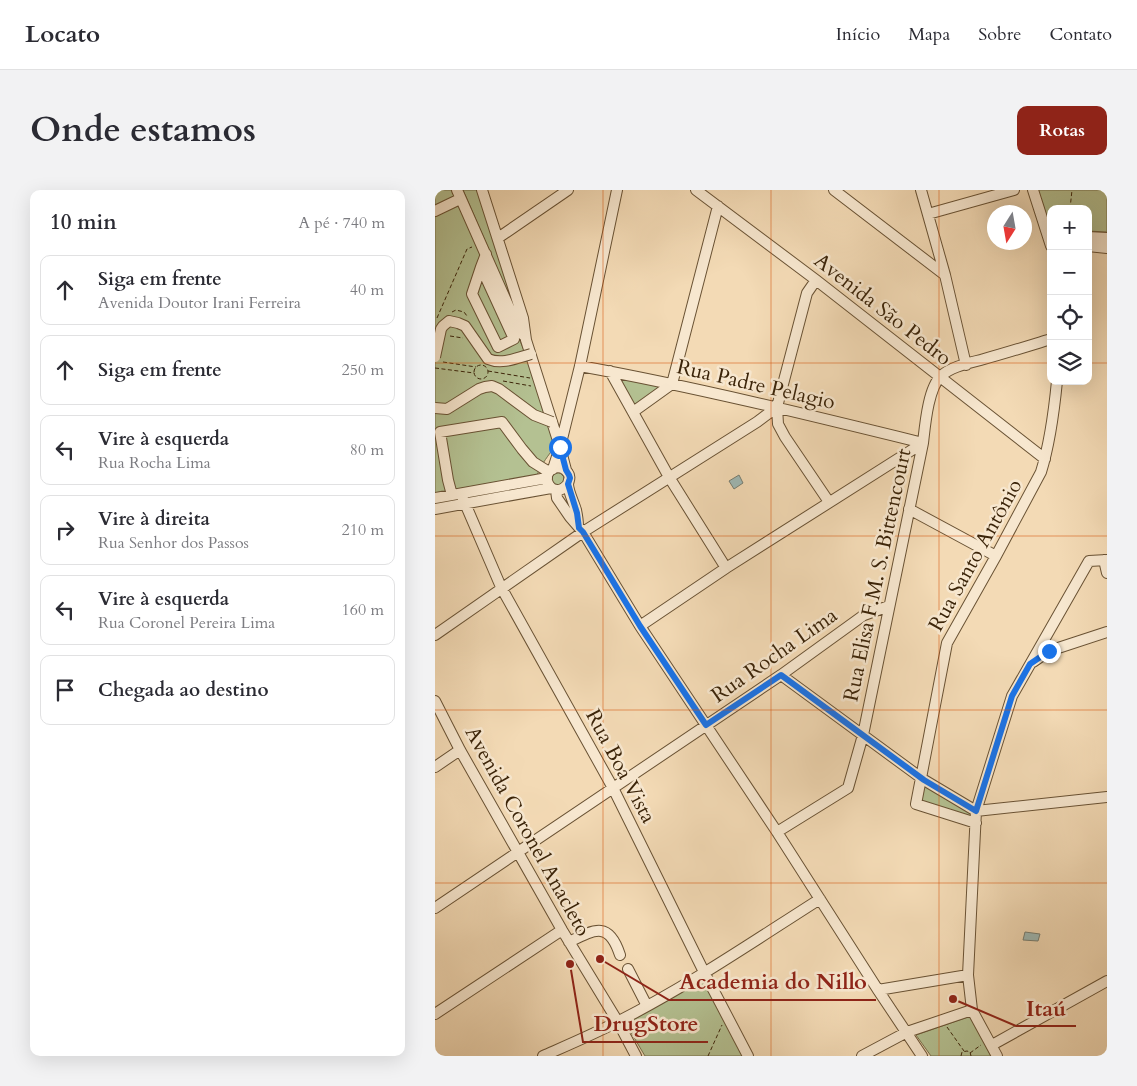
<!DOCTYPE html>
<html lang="pt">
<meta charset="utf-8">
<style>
:root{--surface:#fff;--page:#f2f2f3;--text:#2b2b33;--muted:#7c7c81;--line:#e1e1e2;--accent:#8f2418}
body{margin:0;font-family:Cardo,serif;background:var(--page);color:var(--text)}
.controls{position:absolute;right:15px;top:15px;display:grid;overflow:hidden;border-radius:10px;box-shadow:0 5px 20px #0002}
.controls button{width:45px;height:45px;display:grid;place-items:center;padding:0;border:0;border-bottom:1px solid var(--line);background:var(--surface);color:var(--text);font:25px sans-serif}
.compass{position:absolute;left:552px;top:15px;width:45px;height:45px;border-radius:50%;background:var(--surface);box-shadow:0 5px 20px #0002;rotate:191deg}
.stop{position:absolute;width:15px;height:15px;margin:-11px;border:4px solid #1a73e8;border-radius:50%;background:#fff}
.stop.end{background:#1a73e8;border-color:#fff;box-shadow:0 1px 5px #0008}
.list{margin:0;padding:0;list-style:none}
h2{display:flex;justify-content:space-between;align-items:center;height:65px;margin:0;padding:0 20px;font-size:21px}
h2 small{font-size:16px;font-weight:400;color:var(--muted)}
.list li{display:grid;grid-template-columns:32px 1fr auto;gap:15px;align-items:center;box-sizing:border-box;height:70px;margin:0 10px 10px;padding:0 10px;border:1px solid var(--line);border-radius:10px}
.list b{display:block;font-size:19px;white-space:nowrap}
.list p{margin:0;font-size:16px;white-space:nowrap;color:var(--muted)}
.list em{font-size:16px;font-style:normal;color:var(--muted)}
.icon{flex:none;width:28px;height:28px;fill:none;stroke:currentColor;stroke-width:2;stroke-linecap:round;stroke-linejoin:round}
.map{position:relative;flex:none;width:672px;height:866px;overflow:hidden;border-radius:10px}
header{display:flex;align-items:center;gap:30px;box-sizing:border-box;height:70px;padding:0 25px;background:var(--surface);border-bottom:1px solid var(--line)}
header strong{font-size:24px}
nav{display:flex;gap:28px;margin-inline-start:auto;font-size:18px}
.intro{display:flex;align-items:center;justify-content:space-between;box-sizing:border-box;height:120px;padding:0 30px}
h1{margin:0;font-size:35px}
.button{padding:12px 22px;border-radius:10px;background:var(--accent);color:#fff;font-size:18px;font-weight:700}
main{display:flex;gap:30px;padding:0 30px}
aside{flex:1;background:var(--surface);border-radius:10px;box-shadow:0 5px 20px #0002}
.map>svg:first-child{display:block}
.green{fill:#b4c192;stroke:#78724e}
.water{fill:#9eb9b6;stroke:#767d71}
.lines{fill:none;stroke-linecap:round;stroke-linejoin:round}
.minor-casing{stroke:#695234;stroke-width:12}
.path{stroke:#3b2409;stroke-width:1;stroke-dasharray:4 2.5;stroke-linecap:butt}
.minor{stroke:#f7e7cf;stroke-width:10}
.minor-bridge-casing{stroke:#695234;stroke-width:12;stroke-linecap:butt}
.minor-bridge{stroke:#f7e7cf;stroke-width:10}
.route{stroke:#1a73e8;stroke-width:6}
.grid{fill:none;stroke:#d7540c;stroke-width:1;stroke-opacity:0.55}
.labels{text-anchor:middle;stroke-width:5;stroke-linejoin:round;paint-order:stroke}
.street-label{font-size:21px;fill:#3b2409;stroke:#f7e7cf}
.leader{fill:none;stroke:#8f2418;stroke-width:2}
.callout-dot{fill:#8f2418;stroke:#f7e7cf;stroke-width:2}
.callout-label{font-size:22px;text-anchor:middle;font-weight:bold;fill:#8f2418;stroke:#f7e7cf;stroke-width:5;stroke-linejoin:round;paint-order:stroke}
</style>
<header>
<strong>Locato</strong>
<nav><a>Início</a><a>Mapa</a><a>Sobre</a><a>Contato</a></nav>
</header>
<div class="intro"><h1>Onde estamos</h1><a class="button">Rotas</a></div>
<main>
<aside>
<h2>10 min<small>A pé · 740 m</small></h2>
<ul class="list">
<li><svg class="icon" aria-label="ahead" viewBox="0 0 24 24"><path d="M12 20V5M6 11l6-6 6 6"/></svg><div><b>Siga em frente</b><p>Avenida Doutor Irani Ferreira</p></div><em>40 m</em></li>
<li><svg class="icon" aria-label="ahead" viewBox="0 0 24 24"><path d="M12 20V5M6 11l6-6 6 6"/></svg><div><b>Siga em frente</b></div><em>250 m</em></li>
<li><svg class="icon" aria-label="left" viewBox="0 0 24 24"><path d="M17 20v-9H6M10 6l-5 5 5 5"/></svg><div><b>Vire à esquerda</b><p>Rua Rocha Lima</p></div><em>80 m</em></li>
<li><svg class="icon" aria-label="right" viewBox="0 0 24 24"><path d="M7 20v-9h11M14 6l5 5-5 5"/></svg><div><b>Vire à direita</b><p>Rua Senhor dos Passos</p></div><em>210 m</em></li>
<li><svg class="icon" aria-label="left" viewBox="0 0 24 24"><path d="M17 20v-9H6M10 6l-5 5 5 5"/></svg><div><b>Vire à esquerda</b><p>Rua Coronel Pereira Lima</p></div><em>160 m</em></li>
<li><svg class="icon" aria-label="arrive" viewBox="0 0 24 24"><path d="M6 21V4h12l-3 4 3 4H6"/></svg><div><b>Chegada ao destino</b></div></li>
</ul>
</aside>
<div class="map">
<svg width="672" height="866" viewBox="0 0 672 866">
<rect width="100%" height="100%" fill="#f3dab5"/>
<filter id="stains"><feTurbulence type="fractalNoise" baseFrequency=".004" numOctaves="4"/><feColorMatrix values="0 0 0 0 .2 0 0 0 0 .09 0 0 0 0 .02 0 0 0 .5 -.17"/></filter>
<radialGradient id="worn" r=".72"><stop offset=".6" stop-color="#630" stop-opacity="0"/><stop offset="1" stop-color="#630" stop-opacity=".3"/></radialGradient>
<path class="green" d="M0,0H17L56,83L97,179L121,255C113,266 107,273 102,285L0,303Z
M28,0H43L81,122Z
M602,0H672V42L653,41V19H616V38H613Z
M182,185L227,196L200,217Z
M117 289a6 6 0 1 1 12 0a6 6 0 1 1-12 0Z
M487,590L540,622V631L482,613Z
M269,789L309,866H210L191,834Z
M536,826L556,866H496L481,845Z"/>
<path class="water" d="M304,285L308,293L299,299L294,291Z
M590,742L605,744L603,751L588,750Z"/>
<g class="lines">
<g class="minor-casing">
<path id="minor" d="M22,0L80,131L88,145
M47,0L88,128L91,150L125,257L131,280
M261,0L381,90L610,269
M399,0L510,85
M486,0L510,85L531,175
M598,0L616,56
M0,21L25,9
M493,24L579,0
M653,47L672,48
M63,48L133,0
M653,56L672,58
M46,77L79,149L63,157L37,104L46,77L51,64
M381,90L372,103L342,217L343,234L350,247L394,312
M145,176C260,197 374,225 488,253
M175,181L234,287L291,378
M198,222L237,194L283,16
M118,279L125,257L145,176L182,0
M133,294C118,312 102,285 119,278C124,276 130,278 133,283C136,287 134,289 133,294C133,301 139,313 141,320C142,325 143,331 143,336
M121,300L122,308L135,327L148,342L205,436L342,642L443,800L487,866
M26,304L66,397L178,598L269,782L313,866
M17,305L13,290L5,242L67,232L87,259L98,272L114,282
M0,308L112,288
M0,319L116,298
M474,319L561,366
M669,370L672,383
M205,436L291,378L488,253
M0,445L148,342L322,232L342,217
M598,472L614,461L672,442
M346,485L489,590L541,621
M0,511L25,560L127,740L183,832L201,866
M0,577L25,560
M541,621L672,607
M541,633L481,614L512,453L561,366L606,282C615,253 619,222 622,191
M342,642L413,598L428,545L488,253C490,236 493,198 506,186C517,176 535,173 549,169C571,163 593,156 616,149
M0,718L346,485L429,425L454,416
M134,752C160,739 174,731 185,765
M193,779L212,816
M443,800L533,785
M0,824L127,740
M557,855L672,791
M108,866C133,855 159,844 184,831C253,796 319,751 385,709
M427,866L472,842L537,820
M562,866L537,820L533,785L541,621L577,506L654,371L672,370"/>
</g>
<path class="path" d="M635,19L637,0
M17,122L21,120L29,122L32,126
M2,128L32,59L37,57
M15,146L28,148
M8,172L41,177
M39 182a7 7 0 1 1 14 0a7 7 0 1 1-14 0Z
M0,178L39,183
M53,181L95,188
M68,191L96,196
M512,837L529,861
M535,863L546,855
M273,866L287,835
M526,866L527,862L532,861L535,862L536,866"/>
<use href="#minor" class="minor"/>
<g class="minor-bridge-casing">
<path id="minor-bridge" d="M0,167L6,139L8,136L14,131L23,133L30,136L53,169C67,175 82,168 96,164
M0,218L12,219L44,199L50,197L57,196L64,199L99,225L117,232"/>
</g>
<use href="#minor-bridge" class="minor-bridge"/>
</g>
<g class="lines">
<path class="route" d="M125,257L131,280L134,285L135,288L133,294L142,323L144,338L148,342L205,436L271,535L346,485L489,590L541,621L577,506L595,474L614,461"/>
</g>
<path class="grid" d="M168,0V866M336,0V866M504,0V866M0,173H616M653,173H672M0,346H672M0,520H672M0,693H672"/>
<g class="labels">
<g class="street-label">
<text transform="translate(448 119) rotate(38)" y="7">Avenida São Pedro</text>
<text transform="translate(321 194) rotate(13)" y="7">Rua Padre Pelagio</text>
<text transform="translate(540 365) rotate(-61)" y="7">Rua Santo Antônio</text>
<text transform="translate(442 385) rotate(-78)" y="7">Rua Elisa F.M. S. Bittencourt</text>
<text transform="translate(339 465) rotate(-35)" y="7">Rua Rocha Lima</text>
<text transform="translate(186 576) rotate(62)" y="7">Rua Boa Vista</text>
<text transform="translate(93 641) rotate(61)" y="7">Avenida Coronel Anacleto</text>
</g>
</g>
<path class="leader" d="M165 769L234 810H441M518 809L581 836H641M135 774L148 852H273"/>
<g class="callout-dot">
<circle cx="165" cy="769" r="5"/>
<circle cx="518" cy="809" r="5"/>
<circle cx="135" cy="774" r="5"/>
</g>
<g class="callout-label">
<text x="338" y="799">Academia do Nillo</text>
<text x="611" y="826">Itaú</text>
<text x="211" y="841">DrugStore</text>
</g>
<rect width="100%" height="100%" filter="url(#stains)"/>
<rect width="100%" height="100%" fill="url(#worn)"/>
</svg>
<div class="controls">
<button>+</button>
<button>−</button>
<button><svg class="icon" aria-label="locate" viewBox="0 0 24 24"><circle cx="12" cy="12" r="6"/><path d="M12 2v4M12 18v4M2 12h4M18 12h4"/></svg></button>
<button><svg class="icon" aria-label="layers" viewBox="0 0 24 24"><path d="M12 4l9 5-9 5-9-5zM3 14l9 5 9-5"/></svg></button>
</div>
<svg class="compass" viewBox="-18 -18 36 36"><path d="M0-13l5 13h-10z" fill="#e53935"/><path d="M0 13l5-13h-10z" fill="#7c7c81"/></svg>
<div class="stop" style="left:125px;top:257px"></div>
<div class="stop end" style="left:614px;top:461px"></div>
</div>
</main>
